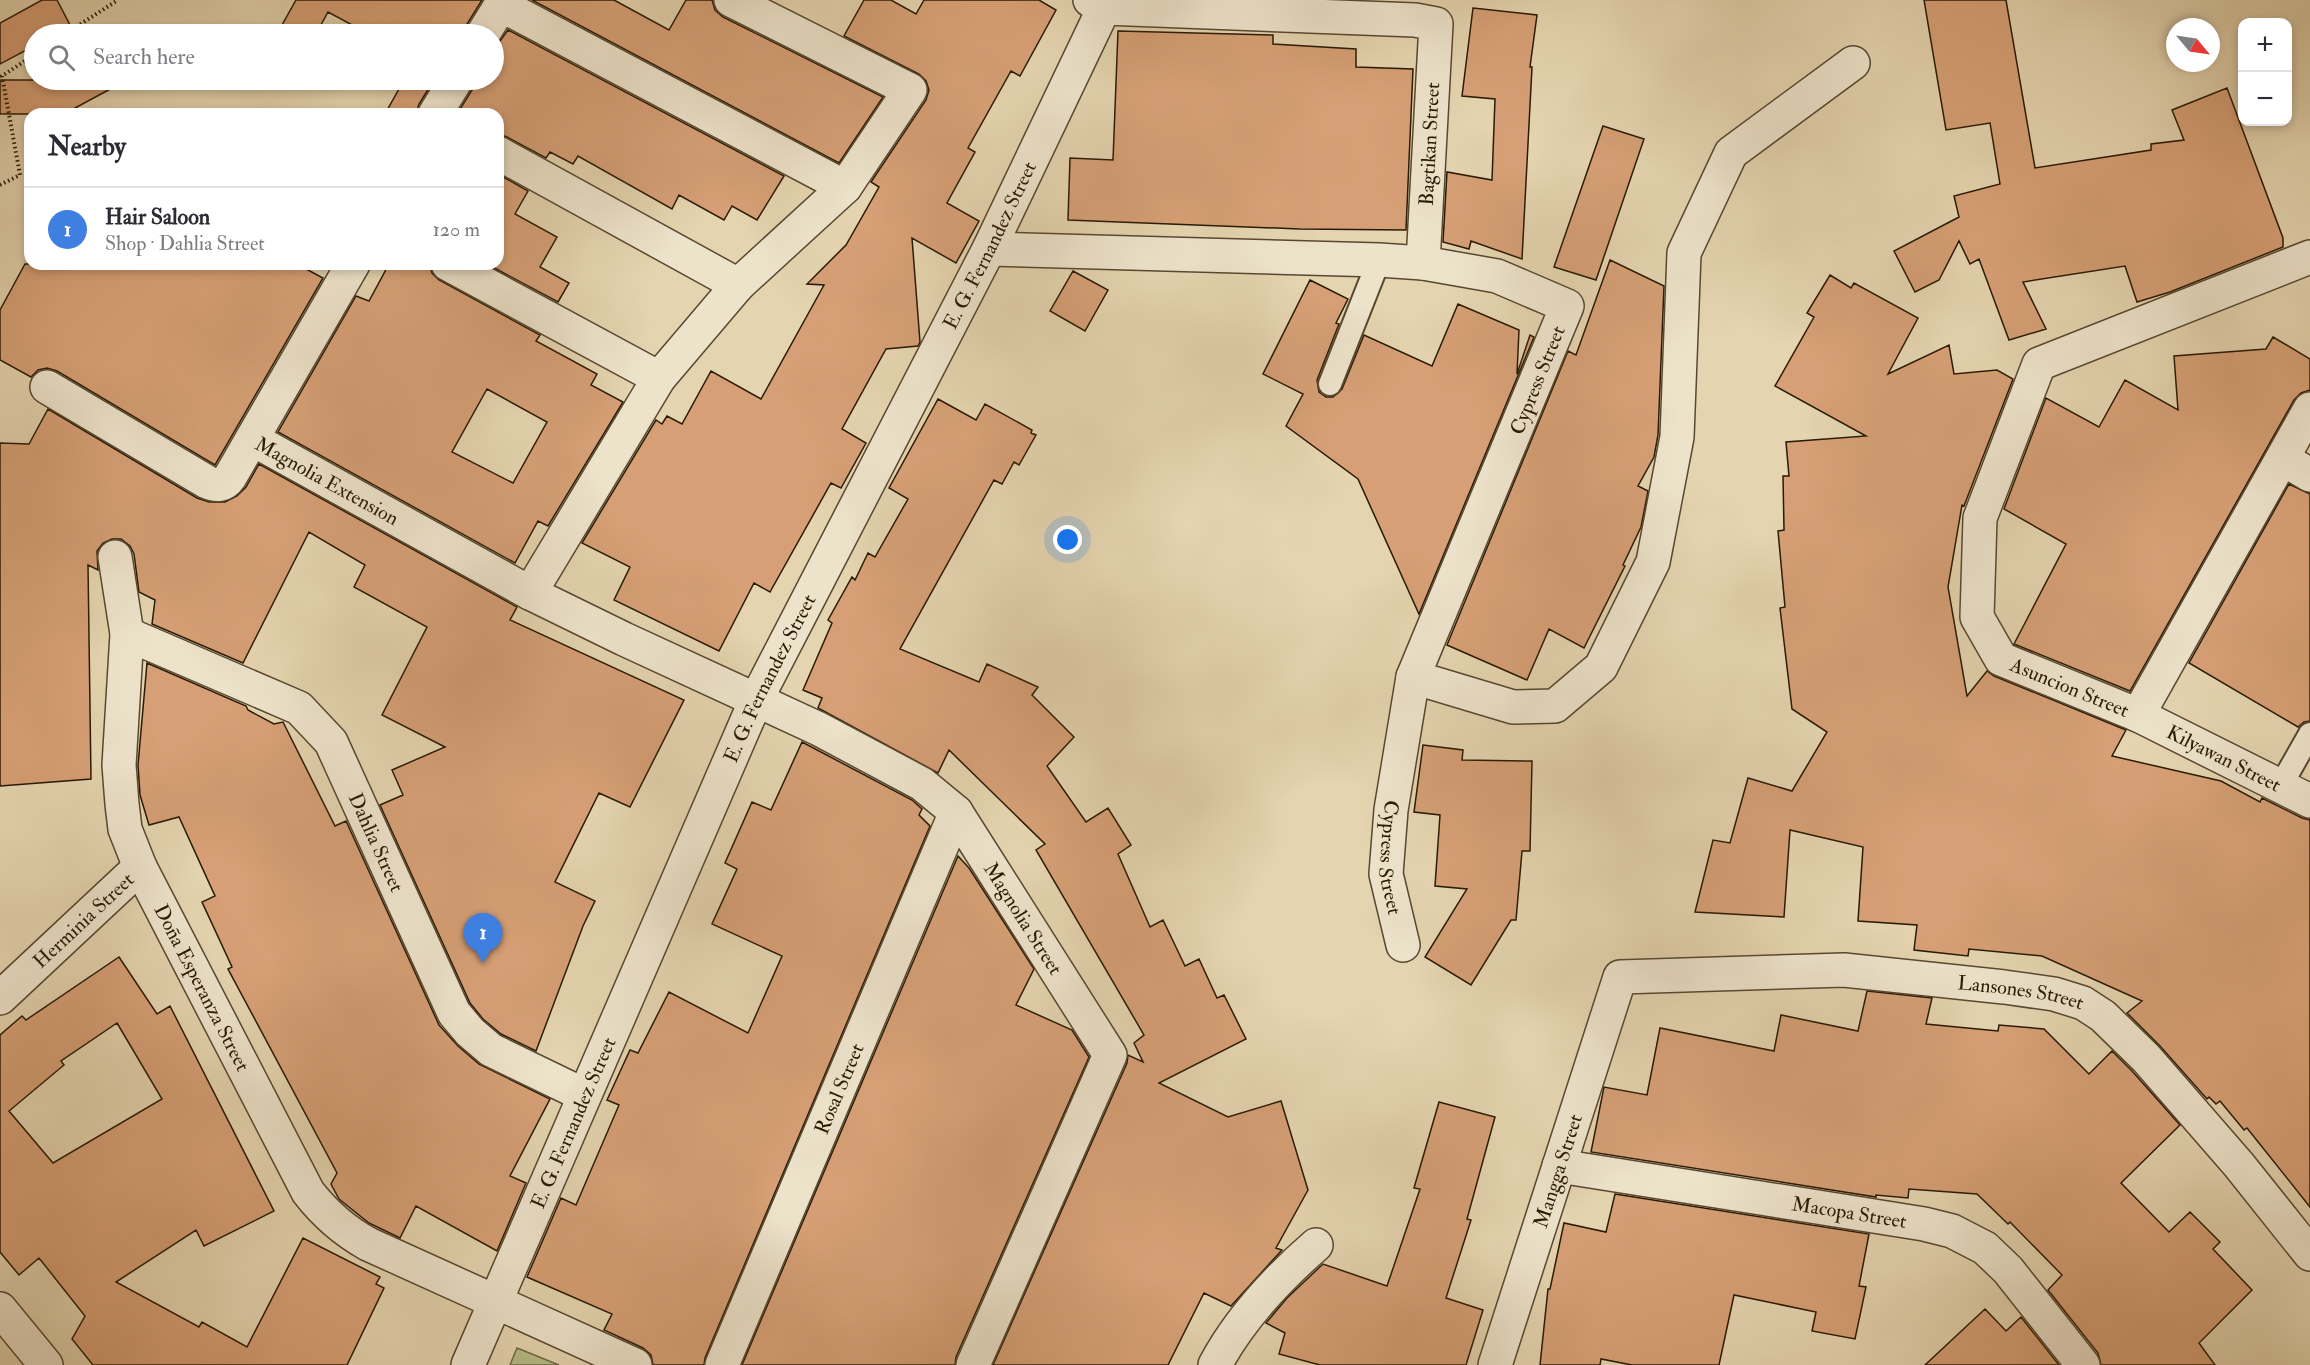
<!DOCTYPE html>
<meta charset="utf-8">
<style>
:root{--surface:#fff;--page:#f2f2f3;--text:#2b2b33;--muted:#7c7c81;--line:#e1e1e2;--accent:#ea580c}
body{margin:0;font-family:"IM FELL Double Pica",serif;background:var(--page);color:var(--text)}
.controls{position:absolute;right:18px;top:18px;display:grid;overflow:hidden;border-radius:12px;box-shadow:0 3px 9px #0003}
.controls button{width:54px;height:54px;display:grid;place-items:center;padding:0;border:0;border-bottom:2px solid var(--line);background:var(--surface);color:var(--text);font:30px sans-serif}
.compass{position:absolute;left:2166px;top:18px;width:54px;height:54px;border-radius:50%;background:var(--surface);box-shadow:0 3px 9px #0003;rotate:119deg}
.you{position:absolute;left:1068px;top:540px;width:21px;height:21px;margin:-15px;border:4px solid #fff;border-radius:50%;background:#1a73e8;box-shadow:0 0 0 9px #1a73e833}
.badge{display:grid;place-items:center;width:39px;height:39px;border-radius:50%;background:var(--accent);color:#fff;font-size:20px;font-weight:700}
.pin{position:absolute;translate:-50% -50px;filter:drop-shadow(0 2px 3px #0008)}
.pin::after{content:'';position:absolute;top:32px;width:21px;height:18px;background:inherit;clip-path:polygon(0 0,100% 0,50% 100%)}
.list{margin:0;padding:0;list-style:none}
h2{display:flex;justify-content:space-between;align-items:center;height:78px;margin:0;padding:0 24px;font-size:26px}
h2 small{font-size:20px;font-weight:400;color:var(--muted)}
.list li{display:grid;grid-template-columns:39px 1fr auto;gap:18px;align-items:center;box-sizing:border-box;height:84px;padding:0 24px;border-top:2px solid var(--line)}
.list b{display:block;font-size:22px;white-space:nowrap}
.list p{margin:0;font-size:20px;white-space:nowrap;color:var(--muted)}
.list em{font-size:20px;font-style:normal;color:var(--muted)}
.icon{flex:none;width:33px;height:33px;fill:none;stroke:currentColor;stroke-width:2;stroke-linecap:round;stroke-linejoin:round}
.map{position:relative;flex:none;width:2310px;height:1365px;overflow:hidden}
.search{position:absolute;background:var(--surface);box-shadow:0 3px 9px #0003;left:24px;top:24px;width:480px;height:66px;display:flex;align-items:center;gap:15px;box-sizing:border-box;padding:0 21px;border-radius:33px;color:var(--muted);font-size:22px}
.panel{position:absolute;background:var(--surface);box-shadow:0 3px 9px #0003;left:24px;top:108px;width:480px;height:162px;border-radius:18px}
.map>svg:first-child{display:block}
.green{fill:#b7bc88;stroke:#706b46;stroke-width:1.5}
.building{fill:#d69f75;stroke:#291a05;stroke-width:1.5;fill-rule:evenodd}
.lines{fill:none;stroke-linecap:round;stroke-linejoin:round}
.lane-casing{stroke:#584830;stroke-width:26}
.street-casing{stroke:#584830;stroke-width:36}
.path{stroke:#291a05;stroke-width:4;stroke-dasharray:1.5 3;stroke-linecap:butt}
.lane{stroke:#ede3cb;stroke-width:22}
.street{stroke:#ede3cb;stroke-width:33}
.labels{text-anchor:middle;stroke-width:4.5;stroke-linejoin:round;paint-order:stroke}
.street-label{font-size:20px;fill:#291a05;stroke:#ede3cb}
</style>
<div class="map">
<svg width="2310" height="1365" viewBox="0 0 2310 1365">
<rect width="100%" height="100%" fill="#e4d4af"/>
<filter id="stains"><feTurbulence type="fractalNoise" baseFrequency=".00333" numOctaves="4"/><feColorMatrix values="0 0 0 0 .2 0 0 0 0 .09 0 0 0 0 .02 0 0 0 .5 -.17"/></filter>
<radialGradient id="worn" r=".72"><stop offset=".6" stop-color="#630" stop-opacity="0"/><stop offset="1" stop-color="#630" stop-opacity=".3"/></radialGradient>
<path class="green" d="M517,1348L559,1365H510Z"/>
<path class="building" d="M42,0H57L71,27L57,34H34V46L0,64V23Z
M296,0H482L467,24L464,34H369L328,12L316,34H277Z
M532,0H614L669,30L686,0H712L715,10L723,17L883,97L839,163Z
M864,0H891L916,14L924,0H1039L1056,10L1020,76L1011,71L968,148L975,152L947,203L979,221L956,263L912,238L920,342L918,346L886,349L842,429L866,443L841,488L831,483L770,592L754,583L719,651L614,600L630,567L582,543L656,420L662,424L667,416L682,424L711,371L761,399L824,285L807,284L846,245L879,187L871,182L926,100L929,90L926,81L919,74L844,36Z
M1924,0H2006L2035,168L2151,150V144L2184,140L2172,110L2227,88L2283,238V247L2170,292L2137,302L2125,266L2023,282L2046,329L2009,340L1979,259L1970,264L1959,241L1939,280L1915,292L1894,251L1959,217L1954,196L2000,184L1990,123L1946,130Z
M1473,8L1537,15L1530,67H1532L1522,259L1471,241L1469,249L1443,242L1447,172L1492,180L1495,99L1462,96Z
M508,30L784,176L757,220L732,206L724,220L679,195L672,209L578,156L573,164L550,152L546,158L507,137L498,134V114H457L472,90L475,80H494V49Z
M1118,31L1273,35V44L1356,49V67L1413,69L1406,230L1300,229L1068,220L1070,158L1113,160Z
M0,80H127L64,114H0Z
M404,80H434L419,104L416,114H385Z
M1603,126L1644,139L1596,280L1554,267Z
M498,174L528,191L515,214L557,237L540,267L569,283L558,302L487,264H498Z
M1610,260L1664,286L1658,435L1654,457L1638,486L1648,491L1641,527L1623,565L1625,566L1584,648L1549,629L1527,680L1447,645L1568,351L1576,355Z
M25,264H297L323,278L215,465L57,371L47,368L38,370L31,377L0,360V310Z
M389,264H429L432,273L439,280L540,335L536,341L597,374L591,385L623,402L548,526L538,521L515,563L278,432L356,296L369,301ZM487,389L547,422L513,483L452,452Z
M1073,271L1108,290L1085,331L1050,311Z
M1830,275L1851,288L1854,283L1918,318L1888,374L1949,345L1954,374L1997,370L2013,379L1964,506L1962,505L1948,587L1967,696L1987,671L1994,676L2126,730L2112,756L2221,781L2260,802L2262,798L2302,818L2310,820V1207L2247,1128L2244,1130L2220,1101L2216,1104L2209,1097L2207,1099L2160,1046L2127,1013L2142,1001L2042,956L1969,949L1968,956L1914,950L1917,925L1858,921L1863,847L1790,830L1784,917L1695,912L1713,840L1730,843L1748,778L1792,791L1827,732L1792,709L1780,608L1785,607L1778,531L1784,530L1783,476H1789L1786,442L1866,436L1775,386L1814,317L1807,313Z
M1310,280L1348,299L1336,323L1339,324L1317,380L1319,392L1326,397H1333L1342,389L1364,335L1432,366L1458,304L1519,330L1517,374L1530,335L1534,337L1419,614L1358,479L1286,426L1303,394L1263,374Z
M2273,337L2310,359V390L2301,393L2294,400L2130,691L2014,644L2066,544L2004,509L2046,398L2099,427L2125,380L2178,410L2174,356L2266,349Z
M938,399L976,420L985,404L1032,430L1031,433L1036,435L1019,465L1014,462L1002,484L994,480L900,649L979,682L987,664L1038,687L1032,695L1074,737L1047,766L1086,822L1108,808L1131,845L1118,854L1150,927L1163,920L1185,966L1199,959L1217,998L1224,995L1246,1039L1159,1083L1228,1117L1281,1101L1308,1190L1276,1248L1282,1250L1231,1306L1204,1293L1168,1365H993L1127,1063L1128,1055L1143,1062L1134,1043L1144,1035L1036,850L1045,844L949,750L938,773L818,708L822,698L803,690L832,623L828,620L852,577L855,580L868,553L875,557L908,499L889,488Z
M48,409L197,498L209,502H225L237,496L246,487L259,464L517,607L510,620L684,700L630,807L599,793L555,882L595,901L583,926L536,1051L501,1034L483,1019L470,1003L380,805L403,795L392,770L445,747L382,715L427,627L354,587L365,565L309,532L243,663L152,624L155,600L139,592L134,554L130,546L121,539H112L103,543L97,551L98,570L88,565L91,779L0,786V443L29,444Z
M2289,484L2310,494V721L2304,722L2298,727L2189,663Z
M147,663L246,706L248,710L274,724L283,722L335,826L346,821L439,1025L458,1046L479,1064L550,1099L510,1176L526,1183L497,1251L416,1206L400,1238L369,1223L339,1199L331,1184L337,1173L228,969L232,967L202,902L215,896L179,817L149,825L140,795L138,765Z
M802,742L912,800L922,809L919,815L930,826L705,1358L704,1365H653L651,1355L643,1348L604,1330L612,1314L527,1277L561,1198L576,1205L619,1105L607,1100L630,1050L638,1053L669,992L748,1033L782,956L712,924L737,869L725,863L752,802L771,810Z
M1423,745L1463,750L1462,760L1532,761L1530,851H1522L1516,920H1511L1471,985L1425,957L1467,889L1435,886L1440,815L1414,812Z
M958,856L969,868L1034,969L1016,1005L1072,1030L1089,1057L956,1357L955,1365H742Z
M119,957L157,1014L170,1006L274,1211L204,1246L196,1230L116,1282L199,1327L202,1322L247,1347L303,1238L380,1277L376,1284L384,1288L347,1365H93L72,1339L85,1316L39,1258L19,1275L0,1252V1035L22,1016L26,1020ZM117,1023L162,1099L53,1163L9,1111L64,1065L61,1061Z
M1867,991L1932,998L1926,1024L1998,1031L1999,1025L2044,1029L2089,1074L2112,1051L2132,1071L2180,1125L2121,1183L2169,1232L2190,1212L2220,1242L2213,1249L2252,1290L2199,1343L2215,1365H2101L2098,1353L2048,1290L2062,1275L2010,1222L2008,1224L1977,1194L1909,1189L1908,1198L1876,1195V1197L1591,1152L1604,1087L1647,1095L1660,1028L1774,1051L1781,1015L1858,1031Z
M1439,1102L1495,1117L1467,1219L1471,1220L1446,1298L1483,1310L1466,1365H1320L1279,1354L1285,1333L1266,1323L1287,1298L1323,1264L1387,1286L1420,1189L1414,1188Z
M1615,1194L1869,1234L1859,1286L1866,1287L1855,1339L1812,1331L1816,1312L1734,1295L1719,1365H1632L1601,1359L1600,1365H1540L1548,1289H1550L1564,1223L1606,1232Z
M1985,1309L2006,1331L2021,1317L2059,1365H1925Z"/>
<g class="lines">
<g class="lane-casing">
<path id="lane" d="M1330,384L1379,260
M2281,785L2310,734"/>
</g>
<g class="street-casing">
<g id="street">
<path d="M1090,0L1104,8L1415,20L1436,24L1423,263"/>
<path d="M501,5L845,187"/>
<path d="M483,34L504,0"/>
<path d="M435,114L456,80"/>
<path d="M498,153L738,285"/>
<path id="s1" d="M989,249L1379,260L1423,263L1497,276L1567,306L1413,677L1391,810L1386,874L1403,945"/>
<path id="s2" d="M2310,257L2039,364L1980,518L1977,617L2001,659L2138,715L2310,801"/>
<path d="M448,264L659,378"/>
<path d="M47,387L207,482C216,486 224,486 230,477L353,264"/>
<path id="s3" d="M252,439L530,593L624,639L819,729L922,784L956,812L1110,1055L973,1365"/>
<path d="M2283,459L2310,475"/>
<path id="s4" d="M115,557L127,634L119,765L122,804L125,829L140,867L308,1192C325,1214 343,1230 368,1244L635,1365"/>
<path d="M530,593L659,378L738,285L845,187L910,90L731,0"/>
<path id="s5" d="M127,634L299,708L331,742L454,1013L470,1032L491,1050L584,1095"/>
<path d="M1413,677L1513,707L1555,706L1601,667L1653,562L1677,437L1684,253L1731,153L1853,63"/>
<path d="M2138,715L2310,409"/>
<path id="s6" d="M0,998L140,867"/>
<path id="s7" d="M1559,1166L1924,1224L1952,1231L1985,1248L2008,1270L2083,1365"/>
<path d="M0,1309L46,1365"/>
<path id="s8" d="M468,1365L756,700L989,249L1104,8"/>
<path id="s9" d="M722,1365L956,812"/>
<path d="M1215,1365C1240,1318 1277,1279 1316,1245"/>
<path id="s10" d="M1495,1365L1620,977L1844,970L2004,987L2054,994L2083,1003L2103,1016L2146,1058L2239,1165L2310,1254"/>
</g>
</g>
<path class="path" d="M65,34L118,0
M0,185L20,175L2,76L34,55"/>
<use href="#lane" class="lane"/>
<use href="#street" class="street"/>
</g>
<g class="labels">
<g class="street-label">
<text transform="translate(1429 144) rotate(-87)" y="7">Bagtikan Street</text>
<text dy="7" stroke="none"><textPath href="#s8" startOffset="1236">E. G. Fernandez Street</textPath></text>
<text transform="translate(1537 380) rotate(-68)" y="7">Cypress Street</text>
<text dy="7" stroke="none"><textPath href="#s3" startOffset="86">Magnolia Extension</textPath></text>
<text dy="7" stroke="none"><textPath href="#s8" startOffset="750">E. G. Fernandez Street</textPath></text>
<text dy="7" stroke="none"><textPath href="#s2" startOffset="678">Asuncion Street</textPath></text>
<text dy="7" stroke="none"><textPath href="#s2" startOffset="848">Kilyawan Street</textPath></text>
<text dy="7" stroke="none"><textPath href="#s5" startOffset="344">Dahlia Street</textPath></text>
<text dy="7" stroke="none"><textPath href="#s1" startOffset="1170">Cypress Street</textPath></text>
<text dy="7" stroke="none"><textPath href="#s3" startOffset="924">Magnolia Street</textPath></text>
<text dy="7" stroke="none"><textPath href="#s6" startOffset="114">Herminia Street</textPath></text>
<text dy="7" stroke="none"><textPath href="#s4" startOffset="450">Doña Esperanza Street</textPath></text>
<text dy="7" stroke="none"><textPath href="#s10" startOffset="810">Lansones Street</textPath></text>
<text dy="7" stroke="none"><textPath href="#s9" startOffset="300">Rosal Street</textPath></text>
<text dy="7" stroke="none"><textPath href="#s8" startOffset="264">E. G. Fernandez Street</textPath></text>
<text dy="7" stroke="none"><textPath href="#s10" startOffset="204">Mangga Street</textPath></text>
<text dy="7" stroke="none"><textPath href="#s7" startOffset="294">Macopa Street</textPath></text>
</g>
</g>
<rect width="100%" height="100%" filter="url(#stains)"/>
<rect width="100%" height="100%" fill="url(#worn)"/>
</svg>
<div class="controls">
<button>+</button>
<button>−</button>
</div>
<svg class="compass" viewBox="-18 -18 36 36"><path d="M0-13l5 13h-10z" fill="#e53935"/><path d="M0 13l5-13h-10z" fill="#7c7c81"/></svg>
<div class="you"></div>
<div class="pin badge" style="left:483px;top:963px;background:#3f7fe0">1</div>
<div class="search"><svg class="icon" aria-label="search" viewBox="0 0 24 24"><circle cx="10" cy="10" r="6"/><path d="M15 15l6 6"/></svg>Search here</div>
<section class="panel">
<h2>Nearby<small></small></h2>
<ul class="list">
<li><span class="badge" style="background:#3f7fe0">1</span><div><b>Hair Saloon</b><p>Shop · Dahlia Street</p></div><em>120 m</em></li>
</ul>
</section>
</div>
